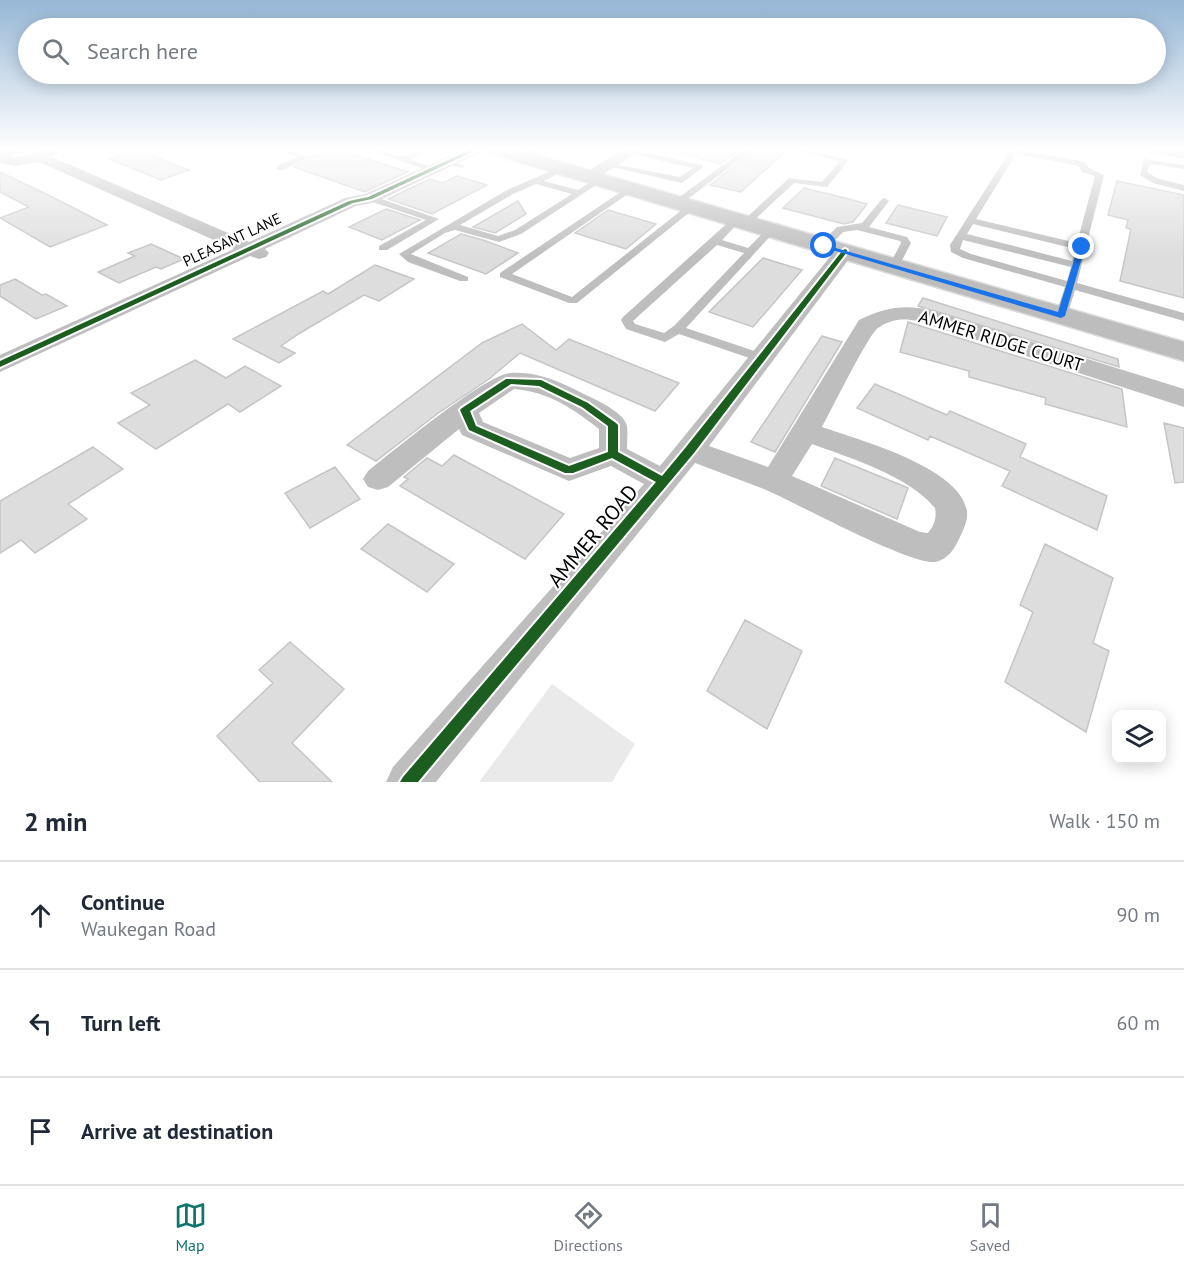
<!DOCTYPE html>
<meta charset="utf-8">
<style>
:root{--surface:#fff;--page:#f6f6f7;--text:#1f2937;--muted:#747a83;--line:#e0e1e3;--accent:#0f766e}
body{margin:0;font-family:"PT Sans",sans-serif;background:var(--page);color:var(--text)}
.controls{position:absolute;right:18px;bottom:18px;display:grid;overflow:hidden;border-radius:12px;box-shadow:0 3px 15px #0003}
.controls button{width:54px;height:54px;display:grid;place-items:center;padding:0;border:0;border-bottom:2px solid var(--line);background:var(--surface);color:var(--text);font:30px sans-serif}
.stop{position:absolute;width:18px;height:18px;margin:-14px;border:4px solid #1a73e8;border-radius:50%;background:#fff}
.stop.end{background:#1a73e8;border-color:#fff;box-shadow:0 2px 6px #0008}
.list{margin:0;padding:0;list-style:none}
h2{display:flex;justify-content:space-between;align-items:center;height:78px;margin:0;padding:0 24px;font-size:26px}
h2 small{font-size:20px;font-weight:400;color:var(--muted)}
.list li{display:grid;grid-template-columns:39px 1fr auto;gap:18px;align-items:center;box-sizing:border-box;height:108px;padding:0 24px;border-top:2px solid var(--line)}
.list b{display:block;font-size:22px;white-space:nowrap}
.list p{margin:0;font-size:20px;white-space:nowrap;color:var(--muted)}
.list em{font-size:20px;font-style:normal;color:var(--muted)}
.icon{flex:none;width:33px;height:33px;fill:none;stroke:currentColor;stroke-width:2;stroke-linecap:round;stroke-linejoin:round}
.map{position:relative;flex:none;width:1184px;height:782px;overflow:hidden}
.search{position:absolute;background:var(--surface);box-shadow:0 3px 15px #0003;left:18px;right:18px;top:18px;height:66px;display:flex;align-items:center;gap:15px;box-sizing:border-box;padding:0 21px;border-radius:33px;color:var(--muted);font-size:22px}
.sheet{height:402px;background:var(--surface)}
nav{display:flex;justify-content:space-around;align-items:center;box-sizing:border-box;height:84px;border-top:2px solid var(--line);background:var(--surface);font-size:16px;color:var(--muted)}
nav a{display:grid;justify-items:center;gap:3px}
nav .on{color:var(--accent)}
.map>svg:first-child{display:block}
.green{fill:#eaeaea}
.building{fill:#ddd;stroke:#c5c5c5;stroke-width:1.5}
.lines{fill:none;stroke-linecap:round;stroke-linejoin:round}
.primary-casing{stroke:#dbdbdb;stroke-width:3}
.service{fill:#bebebe;fill-rule:evenodd}
.minor{fill:#bebebe;fill-rule:evenodd}
.primary{fill:#bdbdbd;fill-rule:evenodd}
.cycleway-casing{stroke:#fff;stroke-width:4}
.cycleway{fill:#1b5e20;fill-rule:evenodd}
.route{fill:#1a73e8}
.labels{text-anchor:middle;stroke-width:4.5;stroke-linejoin:round;paint-order:stroke}
.far-street-label{font-size:15px;fill:#000;stroke:#fff}
.street-label{font-size:18px;fill:#000;stroke:#fff}
.near-street-label{font-size:21px;fill:#000;stroke:#fff}
</style>
<div class="map">
<svg width="1184" height="782" viewBox="0 0 1184 782">
<rect width="100%" height="100%" fill="#fff"/>
<path class="green" d="M552,684L635,744L612,782H479Z"/>
<path class="building" d="M333,148L408,172L365,192L294,167L311,157Z
M683,148H742L721,164L683,154Z
M757,148H782L786,151L741,192L710,185Z
M136,150L189,170L161,180L109,159Z
M0,172L48,195L107,225L50,247L0,218L29,207L0,192Z
M457,176L487,185L432,214L388,199L430,179L442,183Z
M1117,181L1184,195V298L1120,281L1131,229L1126,228L1128,220L1108,215Z
M804,188L849,199L867,204L853,222L844,224L783,208Z
M518,201L526,214L495,233L473,227Z
M898,205L947,217L937,236L886,223Z
M386,209L420,220L382,240L349,227Z
M608,210L656,224L626,249L575,233Z
M461,234L483,240L518,253L486,274L428,253Z
M151,244L184,259L161,269L156,267L119,283L98,272L135,256L128,253Z
M763,258L802,270L753,327L709,312Z
M375,265L414,279L379,301L364,295L300,333L281,346L295,353L279,363L233,339L323,291L328,294Z
M15,279L42,295L46,294L67,306L36,319L0,296V285Z
M923,298L1118,359L1119,367L918,306Z
M908,322L1122,389L1127,427L1045,404L1046,398L969,377V371L900,352Z
M522,324L556,350L569,339L679,383L655,411L520,353L489,379L437,414L376,461L347,445L482,343Z
M822,336L842,342L775,452L751,442Z
M195,360L226,378L245,366L281,386L240,412L228,404L156,449L118,423L150,405L131,393Z
M875,384L947,415L950,411L1026,444L1020,457L1107,496L1097,530L1002,486L1010,471L930,436L928,440L857,408Z
M1164,423L1184,428V482L1175,483Z
M93,447L123,469L68,504L87,519L35,553L21,540L0,553V501Z
M454,455L564,514L525,559L400,486L408,479L404,477L427,458L442,466Z
M835,458L908,488L897,519L821,486Z
M335,467L360,499L310,528L285,493Z
M388,524L454,564L427,592L361,549Z
M1045,544L1113,578L1093,643L1109,651L1086,732L1005,682L1033,612L1020,605Z
M745,620L802,651L767,729L707,691Z
M290,642L344,689L292,743L332,782H260L217,736L273,683L259,670Z"/>
<g class="lines">
<g class="primary-casing">
<path id="primary" d="M483,148H512L1184,342V361L485,152Z"/>
</g>
<path class="service" d="M273,148H284L309,157L283,170H277V166L298,157Z
M365,148C379,147 391,156 402,156C412,156 422,148 435,148L410,159L436,169L429,171Z
M534,148H544L525,159L518,157Z
M746,148H755L680,205H674V201Z
M784,148H798L849,160L827,187L794,183L749,225H743V221L789,178L822,182L840,161Z
M631,149L702,165L703,167L682,183L604,165L608,163L680,177L693,168L628,153V149Z
M1014,149L1086,162L1089,168L1104,175L1077,283L1184,313V321L1075,290L1067,316L1065,318H1057L1055,316L1065,287L963,258L951,252L950,245L1010,151ZM1016,154L1079,166L1082,172L1095,176L1077,243L976,219ZM973,224L1076,249L1072,261L967,234ZM963,240L1071,267L1067,281L971,254L960,249Z
M1144,159L1184,165V169L1150,164L1147,172L1159,179L1184,185V191L1153,183L1140,175Z
M444,160L466,166L462,168L444,164Z
M560,167L567,169L544,181L578,190L597,178L604,180L521,234L499,242L455,230L445,233L411,254L468,277V281H460L408,262L399,254L507,190ZM536,184L572,194L515,230L498,236L460,225L513,194Z
M628,187L635,189L512,274L572,297L688,205L696,207L577,303H569L500,277V273Z
M367,196H373L439,219L387,250H379V246L426,220L367,200Z
M885,198L889,201L869,227L907,237L911,243L898,268H890L889,266L901,243L900,241L857,230L843,232L828,248H820V244L837,227L862,223L882,199Z
M733,218L741,220L722,240L748,248L768,228L776,230L686,328L766,355L768,358L766,361H758L679,334L665,342L626,329L621,320L623,317ZM717,245L744,253L674,326L664,333L635,324L633,321Z"/>
<path class="minor" d="M6,148H25L23,151L11,156C29,158 42,148 60,148L59,153L52,157L249,242L345,198L365,194L467,148H485L483,151L376,202L356,206L265,249L269,253L266,257L259,259L250,256L0,372V355L234,249L39,162L15,166L0,163V150Z
M626,148H643L595,180H583L581,177L583,174Z
M1142,148H1170L1184,151V159L1144,151Z
M845,245L852,247L855,251L709,446L768,467L859,320C884,308 903,304 930,310L1184,389V407L918,321C903,318 891,319 878,328C868,335 831,411 822,427C859,440 960,467 967,511C968,520 964,529 960,537C955,548 948,560 935,562C907,564 797,503 764,489C741,480 718,472 695,463L436,782H386L393,767L644,484L611,466L569,481L462,435L459,429L388,487L378,490L368,487L363,479L368,471C392,452 485,375 510,373C539,371 562,383 588,396C599,401 624,413 627,426C628,433 627,442 627,449L660,466L838,247ZM514,389C549,392 572,408 599,429V448L570,458L483,422L479,413ZM812,444C850,458 909,476 935,508C937,518 934,525 928,533L920,532L792,476Z"/>
<use href="#primary" class="primary"/>
<g class="cycleway-casing">
<path id="cycleway" d="M474,148H481L372,199L353,203L0,367V361L349,201L368,197Z
M845,249L847,250V252L694,453L418,782H400L403,777L656,482L612,458L573,473H565L469,430L460,410L462,408L506,379L541,380L588,403L616,423L618,425V452L662,476L686,447L843,250ZM511,384L539,386L582,407L608,426V452L569,466L476,426L470,411Z"/>
</g>
<use href="#cycleway" class="cycleway"/>
</g>
<linearGradient id="sky" x2="0" y2="1"><stop stop-color="#96b7d6"/><stop offset="0.58" stop-color="#fff"/><stop offset="1" stop-color="#fff" stop-opacity="0"/></linearGradient>
<rect width="1184" height="257" fill="url(#sky)"/>
<path class="route" d="M822,244L1058,312L1078,247L1082,245L1085,247L1065,316L1061,318L822,247Z"/>
<g class="labels">
<g class="far-street-label">
<text transform="translate(232 240) rotate(-25)" y="5">PLEASANT LANE</text>
</g>
<g class="street-label">
<text transform="translate(1001 341) rotate(17)" y="6">AMMER RIDGE COURT</text>
</g>
<g class="near-street-label">
<text transform="translate(593 536) rotate(-50)" y="7">AMMER ROAD</text>
</g>
</g>
</svg>
<div class="controls">
<button><svg class="icon" aria-label="layers" viewBox="0 0 24 24"><path d="M12 4l9 5-9 5-9-5zM3 14l9 5 9-5"/></svg></button>
</div>
<div class="stop" style="left:824px;top:246px"></div>
<div class="stop end" style="left:1082px;top:247px"></div>
<div class="search"><svg class="icon" aria-label="search" viewBox="0 0 24 24"><circle cx="10" cy="10" r="6"/><path d="M15 15l6 6"/></svg>Search here</div>
</div>
<section class="sheet">
<h2>2 min<small>Walk · 150 m</small></h2>
<ul class="list">
<li><svg class="icon" aria-label="ahead" viewBox="0 0 24 24"><path d="M12 20V5M6 11l6-6 6 6"/></svg><div><b>Continue</b><p>Waukegan Road</p></div><em>90 m</em></li>
<li><svg class="icon" aria-label="left" viewBox="0 0 24 24"><path d="M17 20v-9H6M10 6l-5 5 5 5"/></svg><div><b>Turn left</b></div><em>60 m</em></li>
<li><svg class="icon" aria-label="arrive" viewBox="0 0 24 24"><path d="M6 21V4h12l-3 4 3 4H6"/></svg><div><b>Arrive at destination</b></div></li>
</ul>
</section>
<nav>
<a class="on"><svg class="icon" aria-label="map" viewBox="0 0 24 24"><path d="M3 6l6-2 6 2 6-2v14l-6 2-6-2-6 2zM9 4v14M15 6v14"/></svg>Map</a>
<a><svg class="icon" aria-label="directions" viewBox="0 0 24 24"><path d="M12 3l9 9-9 9-9-9zM9 14v-3h6M13 9l2 2-2 2"/></svg>Directions</a>
<a><svg class="icon" aria-label="saved" viewBox="0 0 24 24"><path d="M7 4h10v16l-5-4-5 4z"/></svg>Saved</a>
</nav>
